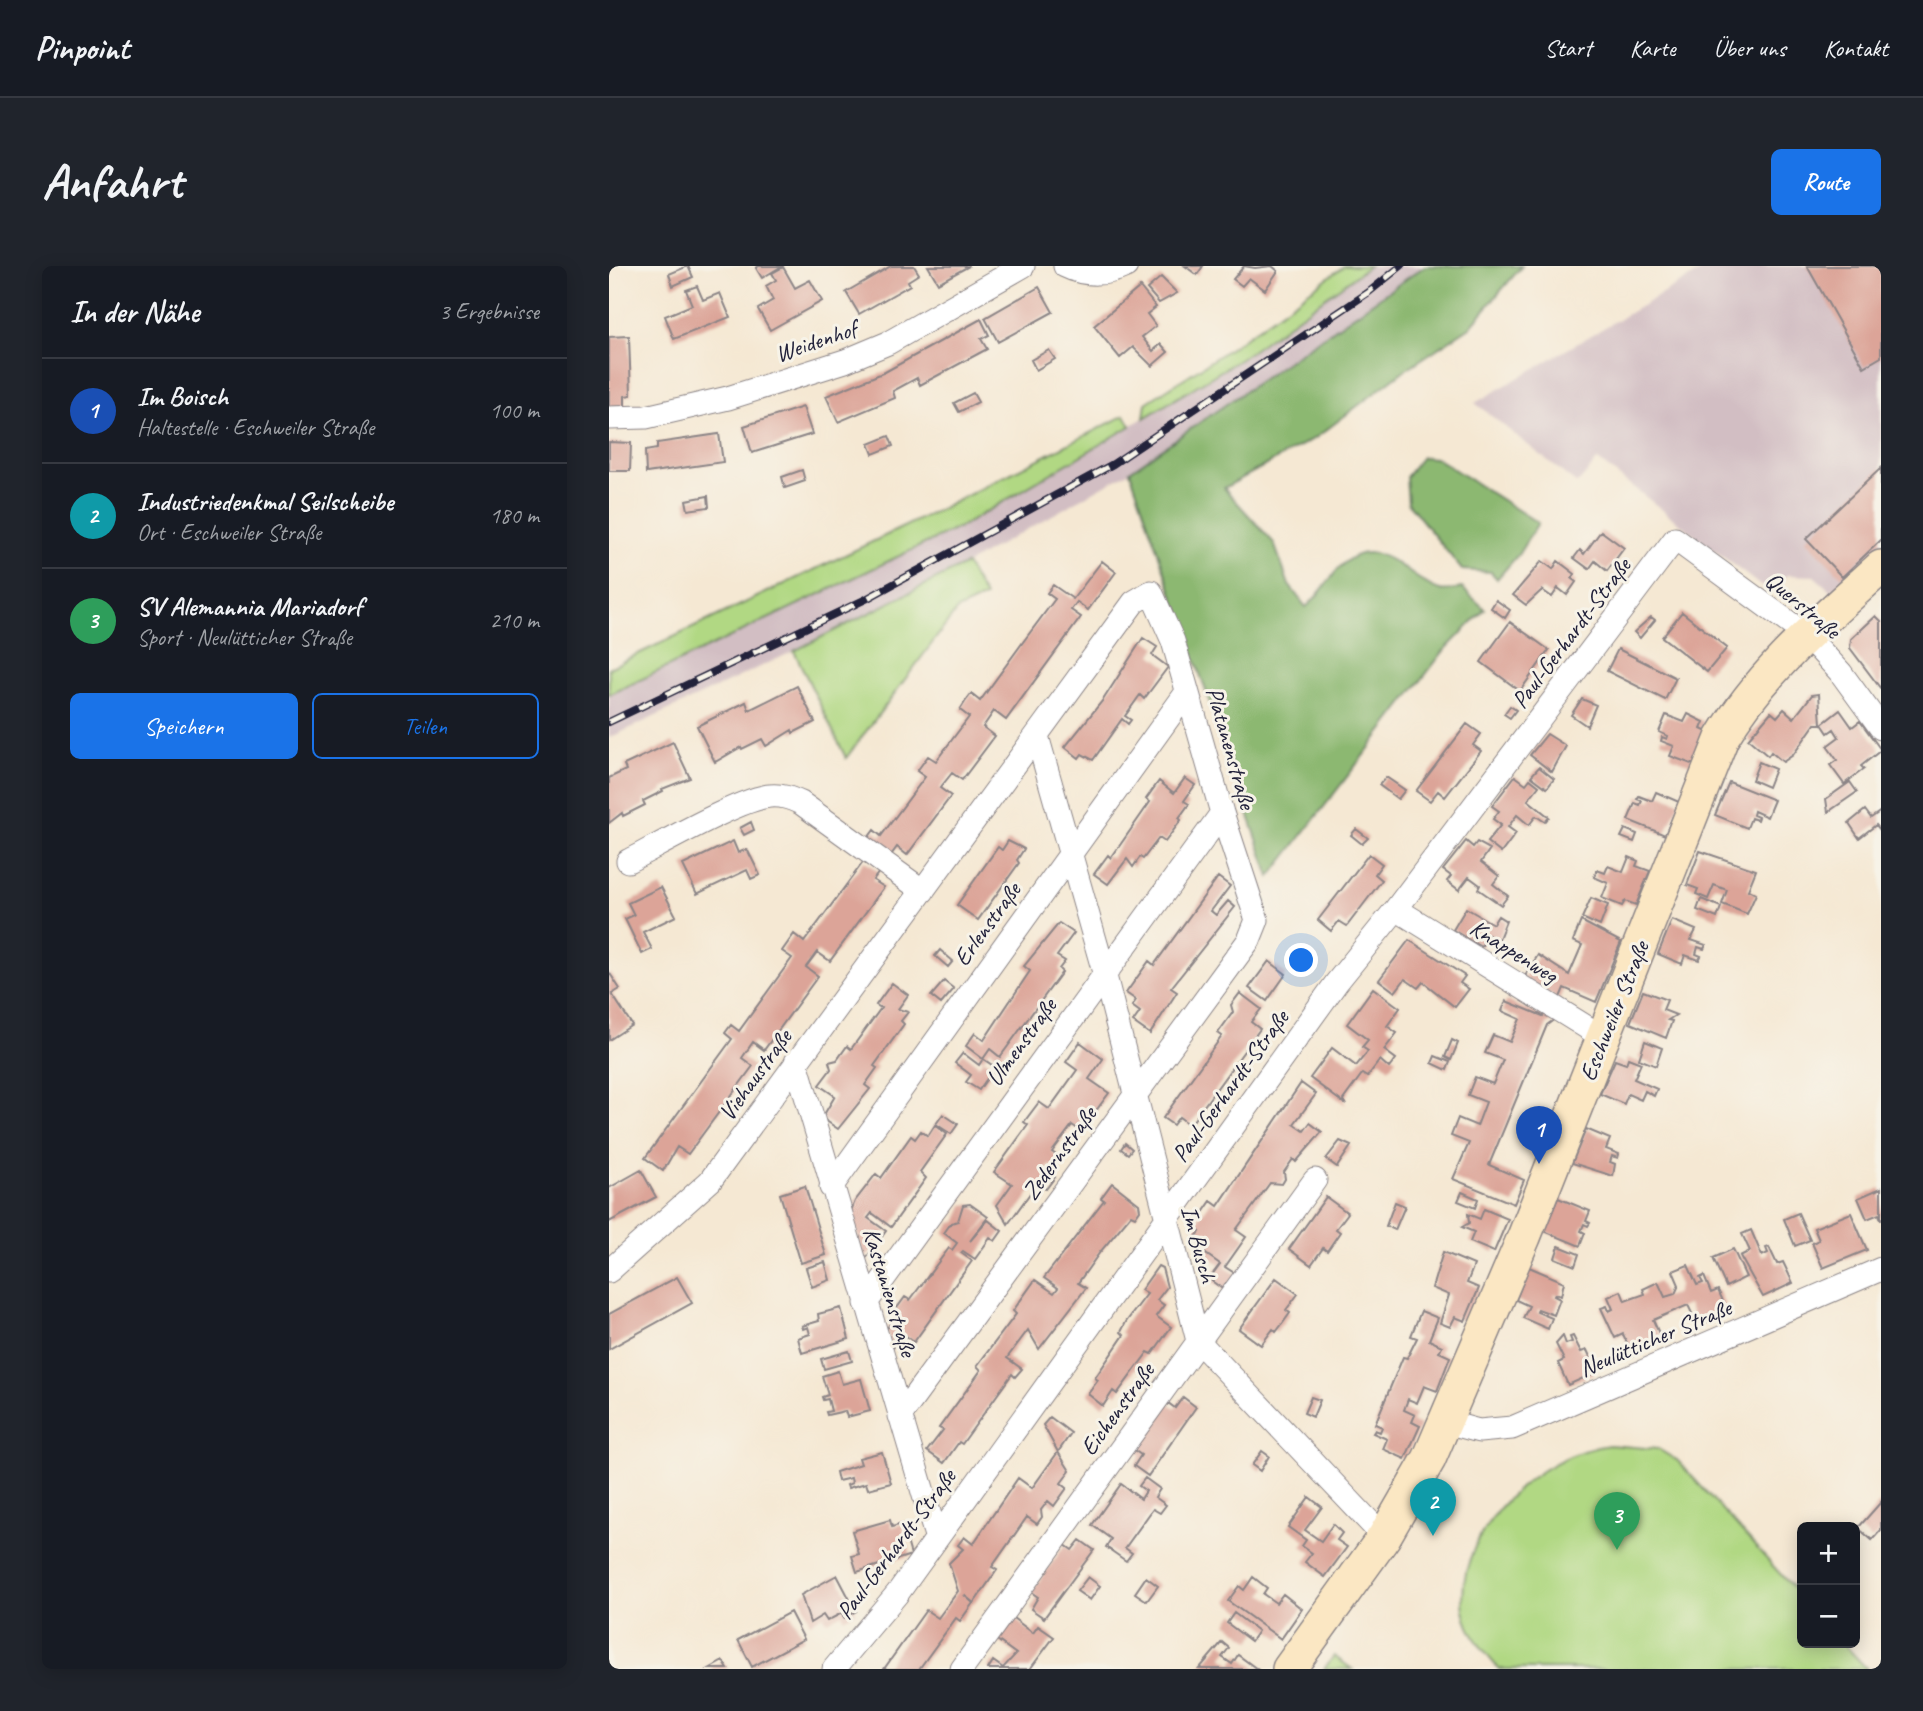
<!DOCTYPE html>
<html lang="de">
<meta charset="utf-8">
<style>
:root{--surface:#171b24;--page:#20242c;--text:#f1f3f6;--muted:#9ea1a6;--line:#363941;--accent:#1a73e8}
body{margin:0;font-family:Caveat,sans-serif;background:var(--page);color:var(--text)}
.controls{position:absolute;right:21px;bottom:21px;display:grid;overflow:hidden;border-radius:10px;box-shadow:0 4px 18px #0003}
.controls button{width:63px;height:63px;display:grid;place-items:center;padding:0;border:0;border-bottom:2px solid var(--line);background:var(--surface);color:var(--text);font:35px sans-serif}
.you{position:absolute;left:693px;top:695px;width:24px;height:24px;margin:-18px;border:5px solid #fff;border-radius:50%;background:#1a73e8;box-shadow:0 0 0 10px #1a73e833}
.badge{display:grid;place-items:center;width:46px;height:46px;border-radius:50%;background:var(--accent);color:#fff;font-size:23px;font-weight:700}
.pin{position:absolute;translate:-50% -58px;filter:drop-shadow(0 2px 4px #0008)}
.pin::after{content:'';position:absolute;top:37px;width:24px;height:21px;background:inherit;clip-path:polygon(0 0,100% 0,50% 100%)}
.list{margin:0;padding:0;list-style:none}
h2{display:flex;justify-content:space-between;align-items:center;height:91px;margin:0;padding:0 28px;font-size:30px}
h2 small{font-size:23px;font-weight:400;color:var(--muted)}
.list li{display:grid;grid-template-columns:46px 1fr auto;gap:21px;align-items:center;box-sizing:border-box;height:105px;padding:0 28px;border-top:2px solid var(--line)}
.list b{display:block;font-size:26px;white-space:nowrap}
.list p{margin:0;font-size:23px;white-space:nowrap;color:var(--muted)}
.list em{font-size:23px;font-style:normal;color:var(--muted)}
.actions{display:flex;gap:14px;padding:21px 28px}
.actions a{flex:1;padding:16px 0;border:2px solid var(--accent);border-radius:10px;text-align:center;font-size:24px;color:var(--accent)}
.actions .main{background:var(--accent);color:#fff}
.map{position:relative;flex:none;width:1272px;height:1403px;overflow:hidden;border-radius:10px}
header{display:flex;align-items:center;gap:42px;box-sizing:border-box;height:98px;padding:0 35px;background:var(--surface);border-bottom:2px solid var(--line)}
header strong{font-size:33px}
nav{display:flex;gap:38px;margin-inline-start:auto;font-size:24px}
.intro{display:flex;align-items:center;justify-content:space-between;box-sizing:border-box;height:168px;padding:0 42px}
h1{margin:0;font-size:49px}
.button{padding:18px 32px;border-radius:10px;background:var(--accent);color:#fff;font-size:24px;font-weight:700}
main{display:flex;gap:42px;padding:0 42px}
aside{flex:1;background:var(--surface);border-radius:10px;box-shadow:0 4px 18px #0003}
.map>svg:first-child{display:block}
.industrial{fill:#d2bec3}
.green{fill:#b1d883;stroke:#6a7d5f;stroke-width:2}
.forest{fill:#8cb871;stroke:#576d56;stroke-width:2}
.building{fill:#dca498}
.lines{fill:none;stroke-linecap:round;stroke-linejoin:round}
.street-casing{stroke:#8c8587;stroke-width:25}
.secondary-casing{stroke:#8c8587;stroke-width:36}
.street{stroke:#fff;stroke-width:23}
.secondary{stroke:#fbe7c3;stroke-width:33}
.rail-casing{stroke:#22223b;stroke-width:8}
.rail{stroke:#f7f3e8;stroke-width:5;stroke-dasharray:16;stroke-linecap:butt}
.labels{text-anchor:middle;stroke-width:6;stroke-linejoin:round;paint-order:stroke}
.street-label{font-size:24px;fill:#22223b;stroke:#f7f3e8}
</style>
<header>
<strong>Pinpoint</strong>
<nav><a>Start</a><a>Karte</a><a>Über uns</a><a>Kontakt</a></nav>
</header>
<div class="intro"><h1>Anfahrt</h1><a class="button">Route</a></div>
<main>
<aside>
<h2>In der Nähe<small>3 Ergebnisse</small></h2>
<ul class="list">
<li><span class="badge" style="background:#1a4fb4">1</span><div><b>Im Boisch</b><p>Haltestelle · Eschweiler Straße</p></div><em>100 m</em></li>
<li><span class="badge" style="background:#0f9aa8">2</span><div><b>Industriedenkmal Seilscheibe</b><p>Ort · Eschweiler Straße</p></div><em>180 m</em></li>
<li><span class="badge" style="background:#2e9e5b">3</span><div><b>SV Alemannia Mariadorf</b><p>Sport · Neulütticher Straße</p></div><em>210 m</em></li>
</ul>
<div class="actions"><a class="main">Speichern</a><a>Teilen</a></div>
</aside>
<div class="map">
<svg width="1272" height="1403" viewBox="0 0 1272 1403">
<rect width="100%" height="100%" fill="#f7f3e8"/>
<filter id="ink" filterUnits="userSpaceOnUse"><feTurbulence type="fractalNoise" baseFrequency=".0143" numOctaves="2"/><feDisplacementMap in="SourceGraphic" scale="14" xChannelSelector="R" yChannelSelector="G"/><feConvolveMatrix kernelMatrix="1 2 1 2 8 2 1 2 1" color-interpolation-filters="sRGB"/></filter>
<filter id="wash" filterUnits="userSpaceOnUse"><feTurbulence type="fractalNoise" baseFrequency=".00686" numOctaves="4" result="noise"/><feDisplacementMap in="SourceGraphic" scale="28" xChannelSelector="R" yChannelSelector="G"/><feGaussianBlur stdDeviation="1.57" result="paint"/><feColorMatrix in="noise" values="0 0 0 0 0 0 0 0 0 0 0 0 0 0 0 0 0 1.4 0 .05"/><feComposite in="paint" operator="in"/></filter>
<g filter="url(#wash)">
<rect width="100%" height="100%" fill="#f5e8d3"/>
<path class="industrial" d="M760,0H816L521,205L357,298L185,385L0,472V429L355,259L630,95Z
M1101,0H1272V278L1222,325L1205,310L1179,309L1153,321L989,194L968,218L866,137Z"/>
<path class="green" d="M735,0H760L630,94L535,152L537,137L620,83Z
M516,149L522,160L355,259L0,429V402L336,241Z
M357,298L376,331L348,344L237,492L185,385Z
M1000,1179L1049,1183L1069,1195L1193,1332V1377H1234L1258,1403H890C873,1384 854,1361 854,1334C853,1259 930,1188 1000,1179Z
M725,1390L743,1403H715Z"/>
<path class="forest" d="M816,0H913L861,61L793,106L708,171L615,222L665,277L680,319L697,341C712,328 720,312 733,299C769,264 800,315 831,324C837,326 847,323 853,322L876,343L834,386L661,611L521,205Z
M813,191L827,192L929,257L909,289L888,313L882,306L853,304L799,237L797,211Z"/>
<g id="blocks">
<path class="building" d="M79,0L84,11L64,20L60,8Z
M150,0H173L153,12L147,2Z
M282,0H305L310,8L299,15L301,19L250,48L237,26Z
M319,0H360L329,17Z
M576,0H594L588,9Z
M635,0L646,2L663,0L669,5L656,24L640,12L633,20L624,13Z
M1198,0H1272V91L1255,101Z
M174,1L186,22L201,14L213,35L161,64L149,43L164,34L157,20L167,14L163,7Z
M552,11L568,27L550,37L538,23Z
M88,20L94,34L111,27L121,51L65,73L56,50L83,39L77,24Z
M430,21L444,46L389,76L376,52Z
M531,21L547,41L538,48L547,60L533,71L544,85L552,78L559,86L543,100L524,81L511,92L485,60Z
M372,53L380,69L372,73L378,83L311,119L308,112L284,125L286,132L229,156L217,130L276,106Z
M20,70L22,129L16,130V140L0,141V71Z
M440,84L446,93L427,104L422,94Z
M364,127L369,136L350,146L345,137Z
M194,141L203,168L143,187L135,160Z
M110,168L114,196L37,207L36,185L48,183V177Z
M280,170L284,180L264,188L260,178Z
M0,176L22,177L21,205H0Z
M1272,202V274L1233,311L1197,273Z
M193,204L196,215L176,222L173,211Z
M99,230L100,241L79,244L77,234Z
M992,265L1015,282L998,305L986,295L980,303L965,292L971,284L975,288Z
M493,295L507,306L479,344L468,336L462,344L472,351L397,454L385,445L374,461L386,470L353,514L343,507L331,522L342,530L298,589L288,581L282,589L259,572L265,564L272,570L316,511L308,505L319,490L327,495L360,451L351,444L356,436L362,428L371,435L414,376L446,333L438,327L444,319L464,333Z
M933,295L944,303L949,295L966,308L963,313L967,316L958,329L949,322L943,331L933,324L917,339L904,329Z
M887,334L901,344L896,352L882,342Z
M1073,346L1118,382L1098,406L1053,371Z
M1267,350L1272,355V423L1241,382L1242,373Z
M1042,351L1046,354L1031,372L1025,366Z
M901,356L940,384L911,425L872,396Z
M534,372L548,381L543,389L559,401L535,433L531,429L516,450L522,454L519,458L513,453L484,494L473,488L470,492L456,481L494,434Z
M1009,383L1067,412L1056,434L998,405Z
M188,420L206,456L184,467L183,464L157,480L153,473L133,483L132,481L106,496L88,460L137,436L140,444Z
M1210,428L1212,458H1206L1184,489L1174,496L1162,486L1159,490L1139,473L1162,446L1168,451L1175,443L1185,452L1203,429Z
M973,433L987,439L978,460L962,449Z
M901,440L907,444L901,452L895,448Z
M1231,444L1243,461L1251,455L1272,484L1252,500L1255,503L1235,518L1221,499L1228,494L1218,480L1230,471L1225,463L1219,467L1213,458Z
M1079,448L1095,456L1092,463L1098,466L1085,499L1061,490L1065,480L1052,475L1053,471L1058,473L1059,470L1050,466L1057,449L1075,456Z
M858,458L872,468L864,479L872,485L836,531L829,525L821,535L807,525Z
M938,468L957,480L943,506L921,489Z
M64,476L81,512L53,523L54,525L34,535L36,539L14,550L13,547L0,557V512L17,504L15,499Z
M1150,496L1166,503L1159,521L1143,514Z
M930,501L945,513L938,522L922,510Z
M906,510L917,518L921,513L930,520L919,534L940,551L936,556L927,550L920,559L908,549L899,561L907,567L892,587L878,576L892,559L884,553L890,545L883,540Z
M777,511L796,524L789,533L770,519Z
M576,512L586,519L575,535L580,538L570,552L572,554L556,576L550,572L534,593L531,591L524,601L518,593L499,618L485,608L499,589L502,592L541,536L537,533L550,515L565,527Z
M1120,516L1165,534L1158,551L1145,545L1144,549L1149,551L1148,554L1142,552L1138,562L1106,549Z
M1241,516L1248,526L1219,546L1217,533Z
M1047,526L1070,536L1056,569L1019,554L1026,537L1031,539L1033,535L1028,533L1030,530L1043,535Z
M1256,544L1262,552L1272,545V565L1267,559L1250,572L1240,557Z
M142,556L145,564L135,569L131,562Z
M747,563L759,572L753,578L742,569Z
M1016,563L1028,568L1025,576L1012,571Z
M124,575L129,587L138,583L151,609L142,613L138,604L88,628L74,599Z
M399,575L415,583L408,594L410,597L369,654L348,639L389,581L393,584Z
M857,575L864,581L868,576L881,583L872,596L890,610L884,618L899,630L892,639L869,623L871,619L860,611L850,624L838,615L842,610L834,604Z
M1091,585L1147,604L1139,624L1147,628L1138,648L1113,638L1118,624L1105,619L1099,633L1087,628L1089,623L1078,619Z
M760,588L773,598L766,608L773,614L738,660L730,655L722,665L709,654Z
M1020,591L1029,595L1027,600L1041,605L1027,639L1016,635L1013,640L993,632L999,617L985,611L988,604L996,607L999,600L1014,606Z
M255,595L270,606L264,614L275,621L221,695L208,686L197,701L209,710L155,784L144,776L133,792L144,800L79,888L68,881L54,905L36,892L123,773L116,767L122,759L130,765L183,692L173,685L185,668L195,676Z
M609,611L621,620L602,645L607,649L619,635L626,641L562,722L568,726L541,768L524,756L531,746L523,740L527,734L517,727L540,695L545,699Z
M52,621L67,650L34,666L43,683L33,688L16,653L25,649L19,637Z
M982,632L999,639L991,660L973,652Z
M1092,633L1112,641L1108,652L1088,644Z
M857,642L884,658L889,650L897,655L889,675L879,669L872,681L844,664Z
M1063,654L1087,664L1082,674L1097,679L1095,683L1089,681L1087,688L1092,690L1090,694L1076,689L1073,698L1049,688Z
M972,655L1012,676L987,736L955,722L950,734L915,712L929,689L960,709L973,679L964,675Z
M450,657L465,667L448,690L456,695L450,703L453,706L391,791L381,783L374,793L357,780L366,767L375,774L421,705L415,700Z
M800,674L856,710L851,717L860,723L846,741L814,716L809,722L796,713L786,726L770,714Z
M331,684L344,695L339,701L326,690Z
M660,695L677,708L658,735L640,722Z
M0,706L11,723L3,728L23,759L0,774Z
M335,715L345,723L332,738L322,730Z
M283,717L299,729L289,743L299,746L292,755L295,758L265,800L268,802L256,819L261,823L229,863L213,852L226,830L210,819L222,803L220,796L228,794L238,780L242,783L272,742L267,739Z
M764,722L791,742L778,760L788,767L775,784L787,793L780,802L771,794L758,811L753,808L734,834L737,839L701,812L723,782L747,800L759,785L753,781L759,774L738,758Z
M1034,725L1058,734L1054,744L1067,749L1059,754L1063,755L1057,772L1021,757Z
M631,727L652,743L642,756L651,763L581,859L570,851L564,859L554,852L613,770L609,767L624,746L622,739Z
M897,735L934,750L939,746L946,753L938,759L880,899L915,914L905,938L844,913L860,877L842,870L849,852L868,860L877,836L859,829L866,811L884,818L894,794L876,787L884,769L901,776L911,753L893,745Z
M843,774L849,777L842,794L836,791Z
M1036,775L1053,782L1047,800L1030,793Z
M471,776L494,793L480,813L500,827L472,865L463,859L443,886L451,892L444,901L441,899L438,903L446,911L437,923L427,919L399,958L388,939L403,918L385,906L419,859L415,856L430,836L440,843L468,804L457,796Z
M354,787L370,799L374,793L386,801L370,824L357,816L362,809L346,797Z
M826,790L841,796L838,804L823,797Z
M1019,792L1032,797L1025,813L1048,823L1045,830L1036,825L1032,834L1019,828L1015,838L991,828L1006,794L1017,798Z
M692,817L707,828L685,858L695,865L701,857L713,866L687,896L684,893L675,906L676,913L673,918L661,917L627,964L637,971L616,1001L627,1008L615,1024L600,1013L611,998L594,986L598,980L586,972L591,966L584,961L602,935L609,940Z
M334,848L349,858L342,868L327,858Z
M326,859L338,868L311,906L317,912L282,961L263,947L259,952L277,965L258,991L254,988L242,945L246,935L267,908L272,912L302,870L306,873L312,865L319,870Z
M977,863L1001,873L997,883L1010,888L1009,892L1003,890L1001,896L1006,898L1004,910L963,897Z
M731,875L742,880L728,901L717,893Z
M516,877L523,883L519,888L512,883Z
M32,904L47,931L0,956V922Z
M503,917L530,938L531,944L526,951L522,949L491,986L469,1017L477,1022L430,1083L419,1064L398,1092L413,1103L406,1111L403,1108L353,1178L350,1176L335,1197L318,1185L334,1164L330,1162L372,1104L368,1100L407,1048L404,1045L426,1014L445,1027L449,1022L435,1012L495,934L492,932Z
M196,920L217,989L192,997L171,928Z
M1272,922V954L1270,948L1258,953L1249,932Z
M853,926L869,933L866,942L849,935Z
M717,931L739,947L727,963L731,966L718,985L714,982L702,999L680,983Z
M949,932L981,945L977,955L981,957L979,960L975,958L972,965L976,967L971,980L935,965Z
M786,936L796,940L786,964L777,960Z
M361,938L379,951L361,975L379,954L393,965L386,975L381,972L366,993L354,985L352,987L363,995L305,1076L294,1068L284,1082L277,1064L288,1048L285,1046L296,1031L301,1034L340,982L343,984L348,977L335,967L342,957L349,955L354,939Z
M875,943L899,953L885,986L861,976L865,966L853,961L860,957L859,948L871,953Z
M1189,947L1201,974L1186,980L1175,953Z
M1242,947L1258,984L1214,1002L1203,977L1210,974L1205,962Z
M1142,964L1153,990L1159,987L1157,982L1160,981L1168,998L1174,996L1184,1017L1154,1031L1131,990L1141,985L1133,968Z
M950,980L970,988L966,1000L946,992Z
M1124,983L1137,1011L1117,1021L1104,992Z
M834,986L865,999L858,1017L870,1022L856,1055L846,1051L841,1061L831,1057L840,1029L823,1022Z
M216,996L221,1014L203,1021L197,1002Z
M1079,999L1088,1019L1094,1017L1091,1012L1095,1010L1102,1027L1109,1024L1119,1046L1089,1060L1079,1039L1044,1054L1054,1076L1024,1090L1014,1068L1006,1072L992,1042L998,1040L1000,1045L1004,1043L999,1031L1012,1025L1016,1035L1036,1028L1034,1023L1049,1016L1056,1031L1066,1028L1070,1019L1064,1005Z
M549,1000L553,1002L558,1021L548,1034L555,1039L547,1050L562,1061L543,1088L539,1086L508,1128L504,1125L494,1140L479,1128L489,1114L486,1112L515,1069L512,1066L517,1056L538,1028L532,1024Z
M920,1001L955,1016L952,1030L946,1028L945,1030L951,1033L945,1049L929,1043L928,1046L943,1052L939,1063L914,1052L920,1040L907,1034Z
M68,1011L83,1037L0,1083V1048Z
M667,1012L689,1028L677,1044L681,1047L674,1057L667,1066L664,1063L652,1079L630,1063Z
M232,1042L240,1073L193,1087L189,1072L201,1068L199,1061L194,1063L193,1060L210,1055L209,1048Z
M812,1045L829,1052L820,1074L833,1080L830,1086L841,1091L828,1125L815,1120L808,1137L799,1133L795,1144L806,1149L803,1156L811,1160L796,1193L774,1183L778,1173L764,1167L766,1164L771,1166L773,1161L766,1158L794,1091L798,1092L808,1072L802,1070Z
M954,1070L957,1078L963,1076L961,1071L964,1070L972,1086L978,1084L988,1106L959,1119L949,1097L955,1094L947,1078Z
M240,1085L243,1095L215,1103L212,1093Z
M229,1105L233,1118L252,1113L261,1145L238,1151L236,1145L218,1149L217,1146L222,1145L219,1133L214,1134L213,1131L219,1129L213,1110Z
M574,1131L587,1141L539,1210L525,1200L532,1189L525,1184L559,1137L566,1142Z
M702,1131L711,1134L704,1151L695,1147Z
M441,1151L462,1167L449,1186L434,1159Z
M653,1185L660,1190L651,1205L643,1199Z
M273,1186L282,1217L259,1223L257,1217L239,1222L238,1219L243,1217L242,1212L229,1215L227,1206L252,1198L250,1192Z
M449,1186L461,1205L452,1217L458,1222L445,1240L439,1235L432,1244L433,1251L428,1258L418,1251L383,1301L388,1304L365,1337L355,1329L364,1337L351,1355L347,1352L310,1403H275L317,1344L329,1352L349,1325L340,1297L354,1283L349,1279L355,1271L364,1278L409,1212L423,1222Z
M536,1212L551,1223L546,1231L557,1239L551,1247L544,1243L516,1282L523,1287L517,1295L497,1281L502,1273L483,1259L512,1218L532,1233L537,1225L530,1220Z
M700,1231L713,1241L696,1264L712,1275L724,1258L733,1267L728,1274L738,1281L716,1311L696,1296L703,1287L693,1280L697,1274L679,1261Z
M1272,1236V1264L1263,1274L1249,1262Z
M281,1254L283,1261L293,1258L302,1289L248,1306L243,1290L250,1288L243,1265Z
M471,1274L485,1284L435,1352L422,1343L429,1331L422,1326L456,1279L463,1284Z
M228,1309L247,1345L235,1352L233,1347L218,1355L214,1349L201,1357L192,1329Z
M479,1311L491,1320L481,1334L468,1325Z
M537,1311L549,1320L538,1335L526,1327Z
M644,1311L658,1322L654,1328L667,1337L674,1328L693,1343L672,1373L619,1335L630,1320L635,1324Z
M181,1346L195,1373L143,1401L129,1374Z
M625,1347L649,1365L642,1375L618,1357Z
M404,1352L424,1367L429,1360L445,1371L421,1403H379L384,1395L394,1402L407,1388L388,1374Z
M613,1376L620,1382L613,1391L623,1398L629,1389L648,1403H590Z
M114,1395L119,1403H100Z"/>
</g>
</g>
<g filter="url(#ink)">
<use href="#blocks" fill-opacity="0" stroke="#8c8587" stroke-width="2"/>
<g class="lines">
<g class="street-casing">
<path id="street" d="M456,0C476,10 498,9 517,0
M0,152L37,151L119,132L236,95L279,77L414,0
M428,470L495,706L589,1075L775,1271
M19,595C49,580 132,532 161,530C173,529 181,532 192,537L314,625
M787,643L995,772
M187,796L327,1270
M222,921L578,426
M0,1005L101,915L525,336L542,326L564,375L613,547L648,654L640,674L291,1150
M257,1037L613,547
M837,1156L870,1165L903,1162L1272,1003
M225,1403L288,1328L728,716L787,643L1066,273L1198,370L1232,407L1272,462
M353,1403L706,914"/>
</g>
<g class="secondary-casing">
<path id="secondary" d="M680,1403L775,1271L820,1193L915,971L1113,472C1153,404 1214,354 1272,301"/>
</g>
<use href="#street" class="street"/>
<use href="#secondary" class="secondary"/>
<g class="rail-casing">
<path id="rail" d="M0,456L257,333L504,198L760,26L792,0"/>
</g>
<use href="#rail" class="rail"/>
</g>
</g>
<g class="labels">
<g class="street-label">
<text transform="translate(207 75) rotate(-19)" y="8">Weidenhof</text>
<text transform="translate(1194 339) rotate(40)" y="8">Querstraße</text>
<text transform="translate(962 367) rotate(-53)" y="8">Paul-Gerhardt-Straße</text>
<text transform="translate(622 482) rotate(74)" y="8">Platanenstraße</text>
<text transform="translate(378 658) rotate(-54)" y="8">Erlenstraße</text>
<text transform="translate(905 685) rotate(32)" y="8">Knappenweg</text>
<text transform="translate(1005 745) rotate(-68)" y="8">Eschweiler Straße</text>
<text transform="translate(412 776) rotate(-54)" y="8">Ulmenstraße</text>
<text transform="translate(146 809) rotate(-54)" y="8">Viehaustraße</text>
<text transform="translate(621 820) rotate(-54)" y="8">Paul-Gerhardt-Straße</text>
<text transform="translate(450 887) rotate(-54)" y="8">Zedernstraße</text>
<text transform="translate(590 978) rotate(75)" y="8">Im Busch</text>
<text transform="translate(281 1026) rotate(73)" y="8">Kastanienstraße</text>
<text transform="translate(1046 1072) rotate(-23)" y="8">Neulütticher Straße</text>
<text transform="translate(508 1143) rotate(-54)" y="8">Eichenstraße</text>
<text transform="translate(287 1278) rotate(-53)" y="8">Paul-Gerhardt-Straße</text>
</g>
</g>
</svg>
<div class="controls">
<button>+</button>
<button>−</button>
</div>
<div class="you"></div>
<div class="pin badge" style="left:930px;top:898px;background:#1a4fb4">1</div>
<div class="pin badge" style="left:824px;top:1270px;background:#0f9aa8">2</div>
<div class="pin badge" style="left:1008px;top:1284px;background:#2e9e5b">3</div>
</div>
</main>
